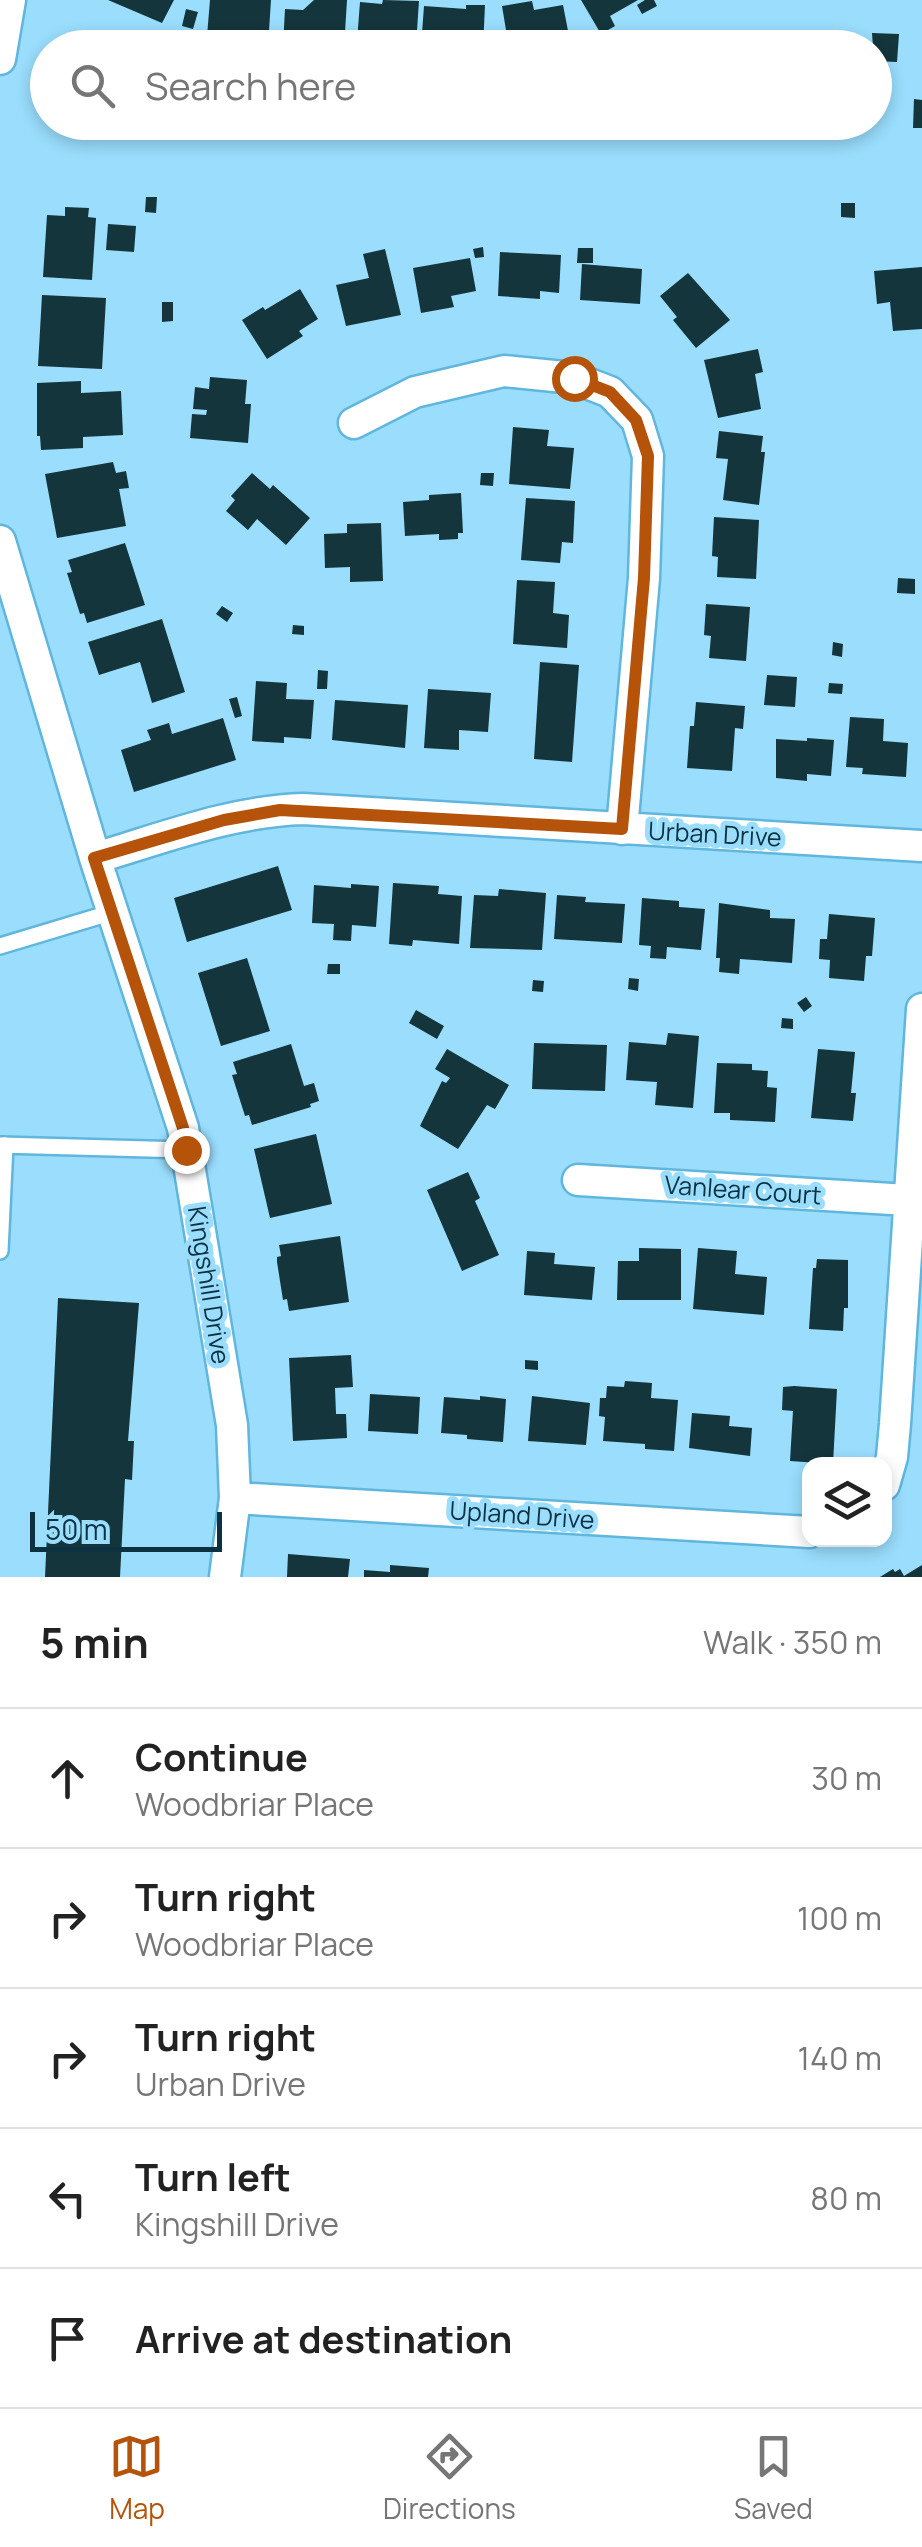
<!DOCTYPE html>
<meta charset="utf-8">
<style>
body{margin:0;font-family:Manrope,sans-serif;background:#f6f6f6;color:#222}
.controls{position:absolute;right:30px;bottom:30px;display:grid;overflow:hidden;border-radius:20px;box-shadow:0 5px 15px #0003}
.controls button{width:90px;height:90px;display:grid;place-items:center;padding:0;border:0;border-bottom:2px solid #e0e0e0;background:#fff;color:#222;font:50px sans-serif}
.scale{position:absolute;left:30px;bottom:25px;width:192px;box-sizing:border-box;padding-left:10px;border:5px solid #0c3242;border-top:0;font-size:28px;line-height:35px;white-space:nowrap;color:#0c3242;-webkit-text-stroke:8px #9addfd;paint-order:stroke}
.stop{position:absolute;width:30px;height:30px;margin:-22px;border:8px solid #b45309;border-radius:50%;background:#fff}
.stop.end{background:#b45309;border-color:#fff;box-shadow:0 2px 10px #0008}
.list{margin:0;padding:0;list-style:none}
h2{display:flex;justify-content:space-between;align-items:center;height:130px;margin:0;padding:0 40px;font-size:42px}
h2 small{font-size:32px;font-weight:400;color:#767676}
.list li{display:grid;grid-template-columns:65px 1fr auto;gap:30px;align-items:center;box-sizing:border-box;height:140px;padding:0 40px;border-top:2px solid #e0e0e0}
.list b{display:block;font-size:38px;white-space:nowrap}
.list p{margin:0;font-size:32px;white-space:nowrap;color:#767676}
.list em{font-size:32px;font-style:normal;color:#767676}
.icon{flex:none;width:55px;height:55px;fill:none;stroke:currentColor;stroke-width:2;stroke-linecap:round;stroke-linejoin:round}
.map{position:relative;flex:none;width:922px;height:1577px;overflow:hidden}
.search{position:absolute;background:#fff;box-shadow:0 5px 15px #0003;left:30px;right:30px;top:30px;height:110px;display:flex;align-items:center;gap:25px;box-sizing:border-box;padding:0 35px;border-radius:55px;color:#767676;font-size:38px}
.sheet{height:830px;background:#fff}
nav{display:flex;justify-content:space-around;align-items:center;box-sizing:border-box;height:140px;border-top:2px solid #e0e0e0;background:#fff;font-size:28px;color:#767676}
nav a{display:grid;justify-items:center;gap:5px}
nav .on{color:#b45309}
.map>svg:first-child{display:block}
</style>
<div class="map">
<svg width="922" height="1577" viewBox="0 0 922 1577">
<rect width="100%" height="100%" fill="#9addfd"/>
<path fill="#13353b" d="M108 0H174L162 23Z
M210 0H271L269 31 243 30 242 48H206Z
M314 0H347L344 48 283 46 285 9 303 10Z
M383 0 419 1 416 45 357 41 360 2 382 4Z
M581 0H638L610 16 615 26 601 34Z
M645 0H654L657 6 642 14 637 5Z
M532 1 534 10 563 5 570 41 536 48H509L502 6Z
M466 5H485L483 48 421 47 424 6 466 9Z
M186 9 198 12 193 29 182 26Z
M872 33 899 34 897 62 874 61Z
M75 39 113 42V48H74Z
M914 99 922 100V128H913Z
M146 197H157L156 213 145 212Z
M841 203H855V218L841 217Z
M65 207 89 208 88 217 96 218 92 280 43 277 47 215 65 216Z
M108 224 136 226 134 252 106 250Z
M483 247 484 257 475 258 473 249Z
M578 248H593V263H577Z
M385 249 401 315 346 326 336 285 369 278 363 254Z
M500 252 561 255 559 293 540 291V299L498 296Z
M470 258 476 291 451 296 454 307 421 313 413 268Z
M582 264 642 269 640 304 580 300Z
M922 267V329L893 331 890 302 877 304 874 271Z
M688 273 730 320 696 348 673 320 677 317 660 296Z
M300 289 318 319 299 331 303 336 267 359 242 320 263 307 265 310Z
M42 295 106 298 102 369 38 366Z
M162 302H173V321L162 322Z
M758 349 763 372 755 374 761 409 718 418 704 360Z
M210 377 247 380 245 404H251L248 443 190 438 192 414 206 415 207 410 193 409 195 387 209 389Z
M81 381V393L121 391 123 435 83 437V448L41 450 40 436H37V383Z
M513 427 549 430 547 446 574 448 570 489 509 484Z
M719 431 763 436 761 452H765L759 505 723 500 728 459 716 458Z
M113 462 116 473 126 471 129 488 119 489 126 526 57 538 45 474Z
M252 473 270 489 273 485 310 518 286 545 257 519 248 530 226 511 235 500 231 496Z
M481 473H494L493 486 480 485Z
M461 493 463 533H458V539L439 540V534L405 536 403 502 429 500V495Z
M526 498 575 501 573 543 562 542 560 563 521 560Z
M714 517 759 520 756 579 717 577 718 557 712 556Z
M381 523 383 581 350 582V567L325 568 324 534 347 533V524Z
M125 543 145 605 87 623 84 613 80 614 67 573 72 572 68 560Z
M898 578 915 579V594L897 593Z
M517 580 555 582 553 613 569 615 567 648 513 644Z
M706 604 750 607 746 661 709 658 711 636 704 635Z
M222 606 233 613 227 622 216 614Z
M162 619 185 692 152 703 140 662 99 675 88 642Z
M293 625 304 626V635L292 634Z
M833 642 843 644 842 657 832 655Z
M540 662 579 665 572 762 534 759Z
M318 670 328 671 327 689H317Z
M767 675 797 677 795 707 764 705Z
M256 681 287 683 286 699 314 700 311 739 284 737V743L252 741Z
M829 683 843 684 842 694 828 693Z
M428 689 491 693 488 732 459 730V750L424 748Z
M237 697 242 716 235 718 229 699Z
M335 700 408 705 405 748 332 740Z
M696 702 745 706 743 729 735 728 732 771 687 768 690 726H694Z
M850 717 884 719 883 741 908 743 906 777 862 774 863 768 846 767Z
M223 718 236 760 134 792 121 750 151 740 147 730 169 723 172 734Z
M807 738 834 740 831 776 807 774V781L776 778V739L807 741Z
M278 866 292 910 187 942 174 898Z
M393 883 439 886 438 894 462 896 459 944 413 940 412 946 389 944Z
M351 884 379 886 376 927 352 925 351 941 333 940 334 924 312 923 314 885 351 888Z
M499 889 546 893 542 950 470 948 474 895 498 896Z
M557 895 586 897 585 902 625 904 622 943 554 939Z
M642 898 679 901V907L705 909 701 950 667 947 666 959 650 958 651 946 639 945Z
M719 903 770 910V918L795 919 792 963 740 959 739 974 719 972 720 958H716Z
M829 914 875 918 872 956H866L864 981 829 978 830 960 819 959 820 939H827Z
M247 958 270 1031 221 1046 198 973Z
M328 964H340V974H327Z
M629 978 639 979 638 991 628 989Z
M533 980 544 981 543 992 532 991Z
M806 997 812 1006 804 1012 797 1003Z
M416 1010 444 1026 437 1039 409 1023Z
M782 1018 793 1019V1029L781 1028Z
M668 1033 699 1036 693 1108 655 1105 657 1082 626 1080 629 1042 666 1045Z
M534 1043 607 1045 605 1091 532 1089Z
M291 1044 304 1086 314 1083 319 1101 310 1104 311 1107 252 1125 249 1115 245 1116 232 1075 237 1074 233 1062Z
M447 1049 509 1085 495 1109 487 1105 458 1149 420 1126 442 1081 446 1083 450 1078 435 1069Z
M818 1049 855 1052 851 1093H856L853 1121 811 1118Z
M717 1063 752 1064V1070L768 1071 767 1087 777 1088 775 1122 730 1120V1113H714Z
M316 1134 332 1204 270 1218 254 1149Z
M468 1172 480 1198 475 1201 499 1255 462 1271 427 1190Z
M340 1236 349 1302 289 1311 287 1299 283 1300 277 1262V1257L281 1256 279 1245Z
M639 1248 681 1249V1300H617L618 1261H639Z
M698 1248 737 1251 735 1274 767 1277 764 1315 693 1309Z
M527 1251 555 1253 554 1264 595 1267 592 1300 524 1295Z
M817 1259 848 1260V1308H844L843 1331 809 1329 813 1268H816Z
M58 1298 139 1303 128 1441H134L132 1480 125 1479 120 1577H45Z
M351 1355 353 1387 335 1388 336 1414H346L347 1438 293 1441 289 1358Z
M525 1360 538 1361V1370L525 1369Z
M625 1381 652 1383 651 1398 678 1400 674 1451 645 1449V1444L603 1441 605 1417 599 1416 600 1398H606L607 1386 624 1387Z
M794 1386 837 1389 833 1464 790 1461 793 1411 782 1410 783 1387Z
M370 1394 420 1397 418 1434 368 1431Z
M480 1396 506 1399 503 1442 467 1439V1435L441 1433 444 1397 480 1400Z
M532 1396 590 1403 586 1445 528 1441Z
M692 1413 730 1416 729 1426 752 1428 750 1456 689 1448Z
M288 1554 350 1559 348 1577H287Z
M390 1565 429 1568 428 1577H364V1570L390 1572Z
M922 1565V1577H880L893 1569 895 1572 900 1569 904 1576Z"/>
<g fill="none" stroke-linecap="round" stroke-linejoin="round">
<g stroke="#60b6dd" stroke-width="20">
<path id="lane" d="M0 946 113 912
M0 1145 186 1150
M0 1251 5 1145"/>
</g>
<g stroke="#60b6dd" stroke-width="35">
<path id="street" d="M0 59 10 0
M354 423 415 392 504 371 574 378 610 392 637 420 648 456 644 578 622 829
M0 541 95 858 183 1128 232 1425 235 1498 225 1577
M95 858C163 838 232 811 303 809L922 846
M578 1180 908 1200
M884 1485 892 1457 895 1424 922 1009
M235 1498 810 1532"/>
</g>
<use href="#lane" stroke="#fff" stroke-width="15"/>
<use href="#street" stroke="#fff" stroke-width="30"/>
</g>
<g fill="none" stroke-linecap="round" stroke-linejoin="round">
<path stroke="#b45309" stroke-width="12" d="M186 1150 183 1128 94 858 224 820 280 810 622 829 644 578 648 456 636 420 610 392 574 378"/>
</g>
<g text-anchor="middle" stroke-width="10" stroke-linejoin="round" paint-order="stroke">
<g font-size="25" fill="#0c3242" stroke="#9addfd">
<text transform="translate(715 834) rotate(3)" y="9">Urban Drive</text>
<text transform="translate(743 1190) rotate(4)" y="9">Vanlear Court</text>
<text transform="translate(209 1285) rotate(81)" y="9">Kingshill Drive</text>
<text transform="translate(522 1515) rotate(4)" y="9">Upland Drive</text>
</g>
</g>
</svg>
<div class="controls">
<button><svg class="icon" aria-label="layers" viewBox="0 0 24 24"><path d="M12 4l9 5-9 5-9-5zM3 14l9 5 9-5"/></svg></button>
</div>
<div class="scale">50 m</div>
<div class="stop" style="left:574px;top:378px"></div>
<div class="stop end" style="left:186px;top:1150px"></div>
<div class="search"><svg class="icon" aria-label="search" viewBox="0 0 24 24"><circle cx="10" cy="10" r="6"/><path d="M15 15l6 6"/></svg>Search here</div>
</div>
<section class="sheet">
<h2>5 min<small>Walk · 350 m</small></h2>
<ul class="list">
<li><svg class="icon" aria-label="ahead" viewBox="0 0 24 24"><path d="M12 20V5M6 11l6-6 6 6"/></svg><div><b>Continue</b><p>Woodbriar Place</p></div><em>30 m</em></li>
<li><svg class="icon" aria-label="right" viewBox="0 0 24 24"><path d="M7 20v-9h11M14 6l5 5-5 5"/></svg><div><b>Turn right</b><p>Woodbriar Place</p></div><em>100 m</em></li>
<li><svg class="icon" aria-label="right" viewBox="0 0 24 24"><path d="M7 20v-9h11M14 6l5 5-5 5"/></svg><div><b>Turn right</b><p>Urban Drive</p></div><em>140 m</em></li>
<li><svg class="icon" aria-label="left" viewBox="0 0 24 24"><path d="M17 20v-9H6M10 6l-5 5 5 5"/></svg><div><b>Turn left</b><p>Kingshill Drive</p></div><em>80 m</em></li>
<li><svg class="icon" aria-label="arrive" viewBox="0 0 24 24"><path d="M6 21V4h12l-3 4 3 4H6"/></svg><div><b>Arrive at destination</b></div></li>
</ul>
</section>
<nav>
<a class="on"><svg class="icon" aria-label="map" viewBox="0 0 24 24"><path d="M3 6l6-2 6 2 6-2v14l-6 2-6-2-6 2zM9 4v14M15 6v14"/></svg>Map</a>
<a><svg class="icon" aria-label="directions" viewBox="0 0 24 24"><path d="M12 3l9 9-9 9-9-9zM9 14v-3h6M13 9l2 2-2 2"/></svg>Directions</a>
<a><svg class="icon" aria-label="saved" viewBox="0 0 24 24"><path d="M7 4h10v16l-5-4-5 4z"/></svg>Saved</a>
</nav>
